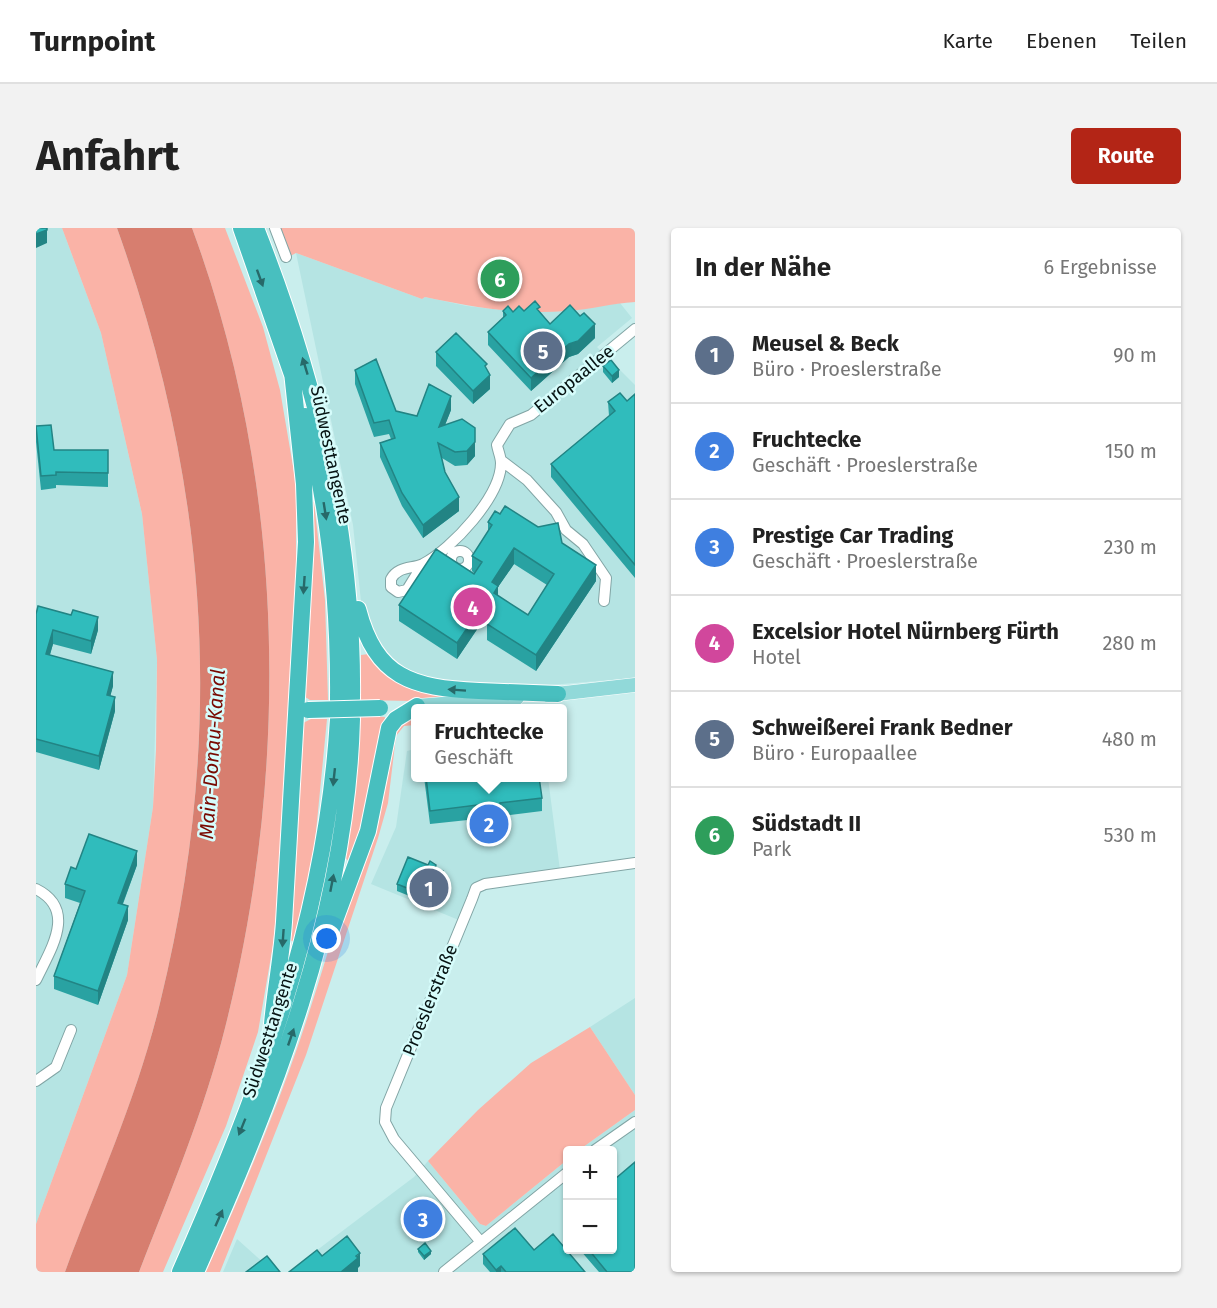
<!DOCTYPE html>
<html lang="de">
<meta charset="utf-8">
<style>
body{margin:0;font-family:"Fira Sans",sans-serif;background:#f2f2f2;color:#222}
.controls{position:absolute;right:18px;bottom:18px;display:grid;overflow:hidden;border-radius:6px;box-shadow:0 2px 4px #0004}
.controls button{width:54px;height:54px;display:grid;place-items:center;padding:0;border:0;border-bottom:2px solid #e0e0e0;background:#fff;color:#222;font:30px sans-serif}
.you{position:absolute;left:291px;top:711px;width:21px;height:21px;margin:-15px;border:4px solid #fff;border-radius:50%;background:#1a73e8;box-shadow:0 0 0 9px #1a73e833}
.badge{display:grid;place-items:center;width:39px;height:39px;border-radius:50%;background:#b32516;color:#fff;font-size:20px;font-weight:700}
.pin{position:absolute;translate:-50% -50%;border:3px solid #fff;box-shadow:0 2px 6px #0006}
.popup{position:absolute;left:375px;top:476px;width:156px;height:78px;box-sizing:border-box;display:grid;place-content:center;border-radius:6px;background:#fff;filter:drop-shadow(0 2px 4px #0005);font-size:20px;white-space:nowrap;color:#767676}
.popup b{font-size:22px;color:#222}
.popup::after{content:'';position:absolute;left:50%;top:100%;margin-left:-12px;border:12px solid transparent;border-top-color:#fff}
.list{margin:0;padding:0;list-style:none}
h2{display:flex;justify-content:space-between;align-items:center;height:78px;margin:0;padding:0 24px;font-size:26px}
h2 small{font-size:20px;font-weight:400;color:#767676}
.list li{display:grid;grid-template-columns:39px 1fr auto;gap:18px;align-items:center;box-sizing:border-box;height:96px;padding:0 24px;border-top:2px solid #e0e0e0}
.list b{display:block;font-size:22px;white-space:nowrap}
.list p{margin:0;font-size:20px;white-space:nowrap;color:#767676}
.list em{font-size:20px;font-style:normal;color:#767676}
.map{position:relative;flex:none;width:599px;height:1044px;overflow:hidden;border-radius:6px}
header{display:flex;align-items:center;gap:36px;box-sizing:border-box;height:84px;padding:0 30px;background:#fff;border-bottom:2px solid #e0e0e0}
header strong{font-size:28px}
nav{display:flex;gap:33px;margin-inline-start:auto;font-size:21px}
.intro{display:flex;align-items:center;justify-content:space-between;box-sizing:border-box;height:144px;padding:0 36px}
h1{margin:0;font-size:42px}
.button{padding:15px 27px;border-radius:6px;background:#b32516;color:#fff;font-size:21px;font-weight:700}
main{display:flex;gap:36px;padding:0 36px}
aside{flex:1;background:#fff;border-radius:6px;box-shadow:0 2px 4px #0004}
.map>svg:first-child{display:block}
</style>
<header>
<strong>Turnpoint</strong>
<nav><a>Karte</a><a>Ebenen</a><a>Teilen</a></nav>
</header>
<div class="intro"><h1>Anfahrt</h1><a class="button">Route</a></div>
<main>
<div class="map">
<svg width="599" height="1044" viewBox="0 0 599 1044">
<rect width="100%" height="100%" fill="#c9eeed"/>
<path fill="#b5e4e3" d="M0 0H26L65 105 106 286 121 432 117 579 91 747 0 996Z
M260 25 386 71 389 69 431 78 482 84 531 83 584 75 596 90 561 119 599 157V450L502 458 402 452 390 454 354 436 326 383 317 297Z
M379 521 380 550H512L525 650 457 659 444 665 430 695 335 656 360 599 371 523Z
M599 770V867L554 799Z
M599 882V1044H252L378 949 392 933 444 996 450 998 531 932 532 1022H576V922H543Z
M201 1011 238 1044H187Z"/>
<path fill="#fab3a7" d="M26 0H81C174 260 190 506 124 775 102 867 62 956 29 1044H0V996L91 747 117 579 120 522 121 432 106 286 65 105Z
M156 0H189L227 99 244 162 260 256V367L247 614 237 717 222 804 190 898 127 1044H103C134 964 168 884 189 800 255 539 250 254 156 0Z
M234 0H599V74C576 75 554 82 531 83 483 87 435 79 389 69L386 71 260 25 247 32Z
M278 274 289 372 292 472H274L266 467 272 276Z
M333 426 431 470 375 473 325 472V427Z
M324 488 349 489 338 562 313 634 309 629 318 571Z
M275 491H291L279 614 259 714 252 712 267 495Z
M379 491V497L368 498 360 508 352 575 342 610 270 827 184 1044H170C204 968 237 891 264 812 298 711 325 608 354 506L368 493Z
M554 799 599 867V882L543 922H532L531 932 450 998 444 996 392 933 442 882 495 835Z"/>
<path fill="#d77e6f" d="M81 0H156C250 254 255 539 189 800 168 884 134 964 103 1044H29C62 955 102 867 124 775 190 506 174 260 81 0Z"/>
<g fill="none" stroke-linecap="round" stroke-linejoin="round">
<g stroke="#82a5a5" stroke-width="12">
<path id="minor" d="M239 0 250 29
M466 233 491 252 520 284 530 302 547 316 570 350 568 373
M415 332a9 9 0 1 1 18 0a9 9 0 1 1-18 0Z
M387 336 371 362 362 364 355 359V351C362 338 376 341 387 336 416 321 465 268 465 235 465 229 462 223 461 217L474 196 495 187 599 101
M0 661C42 682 14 722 0 752
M0 853 20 839 35 802
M559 922 599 894
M444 1013 358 911 349 894 350 880 436 671 440 660 449 656 599 635
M408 1044 532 944"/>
</g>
<g stroke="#fff" stroke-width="15">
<path id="major" d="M512 467 599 457
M381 478 481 470"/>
</g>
<g stroke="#fff" stroke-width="18">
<path id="highway" d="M205 0 259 155
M220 0C280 152 318 307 316 471
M269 188C293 281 303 376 302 472
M322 381C340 450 376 460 443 463 469 464 495 465 522 466
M294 706 332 603 353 500 360 491 381 478
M234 825C235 781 245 738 248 694L270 314 268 256 256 144
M144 1044C224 863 290 690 302 491
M160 1044C238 868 311 686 316 491"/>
</g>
<use href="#minor" stroke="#fff" stroke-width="10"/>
<use href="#major" stroke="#91d9d9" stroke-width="14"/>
<use href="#highway" stroke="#48bfbf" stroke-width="16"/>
<g stroke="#fff" stroke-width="18" stroke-linecap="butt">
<path id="highway-bridge" d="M272 482 344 480"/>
</g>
<use href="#highway-bridge" stroke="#48bfbf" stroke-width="16"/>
</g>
<path fill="#29a2a2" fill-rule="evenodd" d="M467 83 504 84 514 96 559 110 542 126 533 129 495 163 452 117V104L467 90Z
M400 124 451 141 454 161 437 176 400 138Z
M567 138 583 149 576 155 567 144Z
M319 142 360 183 381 188 415 182 409 197 439 228 431 237 419 238 406 230 409 244 423 283 387 310 366 278 344 229V215L355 211 353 206 338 209 319 156Z
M599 166V350L515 249V236L573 188 572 174 591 173Z
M0 198 18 222H72V259L20 257V260L5 262 0 214Z
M464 286 526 315 560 353 500 443 451 412V397L446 394 421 431 363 393V377L438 346V345L436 343V328L452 304V294ZM478 336 511 357 492 387 462 368V359Z
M0 386 62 402 55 426 17 416 14 427 77 458 74 468 79 483 63 542 0 524Z
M388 549H503L506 570V583L466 588 467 609 443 611 441 591 394 596Z
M101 637 87 676 92 692 62 777 18 761V748L44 675 29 670V656L40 641Z
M400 640 407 650 396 677 361 663V656Z
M579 951 599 1044H563L544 1022H576Z
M379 985 393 992 386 997 379 989Z
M531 989V1006L528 1002V992Z
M382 1021 395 1026 388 1032 382 1024Z
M498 1022 549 1044H454L447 1036V1026Z"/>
<path fill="#228484" d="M11 2V15L0 20V6Z
M559 96V110L542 126 533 129 495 163V150L533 116Z
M583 142V149L576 155V148Z
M454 147V161L437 176V163Z
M415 168V182L403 212V199Z
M439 214V228L431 237V223Z
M423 269V283L387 310V297Z
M478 320V336L462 359V374L458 381 456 354Z
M560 337V353L500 443V427Z
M446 378V394L421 431V415Z
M62 389V402L55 426V413Z
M17 402V416L10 439V426Z
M77 444V458L71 481V467Z
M79 469V483L63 542V528Z
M101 623V637L82 688V675Z
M407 643V650L396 677V670Z
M92 678V692L62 777V763Z
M393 988V992L386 997V994Z
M395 1023V1026L388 1032V1028Z
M324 1025V1038L322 1040V1044H305Z
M465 1038V1044H460V1042Z"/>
<path fill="#30bcbc" stroke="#228484" stroke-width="1.5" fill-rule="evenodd" d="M0 0H11V2L0 6Z
M499 73 504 79 501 81 514 96 534 77 544 88 548 85 559 96 542 113 533 116 495 150 452 104 470 87 467 83 472 78 477 84 483 78 488 83Z
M420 105 451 136 449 138 454 147 437 163 400 124Z
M340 131 360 183 381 188 393 156 415 168 403 199 426 191 439 200V214L431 223 419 224 402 215 409 244 423 269 387 297 366 265 344 215 359 210 353 192 338 195 319 142Z
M575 132 583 142 576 148 567 138Z
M584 165 591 173 599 166V337L515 236 579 183 572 174Z
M15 197 18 222H72V245L20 244V247L5 248 0 198Z
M469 278 502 299 522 295 526 315 560 337 500 427 451 396 457 386 446 378 421 415 363 377 400 321 438 346 446 334 436 328 456 297 452 294 459 283 464 286ZM478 320 518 346 492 387 458 365 462 358 456 354Z
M2 378 35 387 37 382 62 389 55 413 17 402 10 426 77 444 71 467 79 469 63 528 0 511V386Z
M390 549H503L506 570 464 575 467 595 443 598 441 577 394 583Z
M53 606 101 623 82 675 92 678 62 763 18 748 49 663 29 656 35 639 40 641Z
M372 629 392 637 394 633 400 637 399 640 407 643 396 670 361 656Z
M599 934V1044H571L553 1022H576V947L579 951Z
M386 980 393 988 386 994 379 985Z
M479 1000 498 1022 517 1006 549 1044H470L465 1038 460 1042 447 1026Z
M311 1008 324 1025 320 1028 322 1030 305 1044H253L281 1022 286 1028Z
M389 1015 395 1023 388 1028 382 1021Z
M231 1028 244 1044H210Z"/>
<defs><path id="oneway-solid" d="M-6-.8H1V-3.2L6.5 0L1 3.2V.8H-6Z" transform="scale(1.5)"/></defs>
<g fill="#276969">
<use href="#oneway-solid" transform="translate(224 50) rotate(70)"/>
<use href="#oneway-solid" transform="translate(269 138) rotate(-107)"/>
<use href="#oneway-solid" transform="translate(289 283) rotate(81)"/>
<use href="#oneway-solid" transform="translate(268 357) rotate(94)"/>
<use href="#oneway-solid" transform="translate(421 462) rotate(-176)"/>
<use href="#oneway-solid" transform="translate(298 549) rotate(96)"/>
<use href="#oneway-solid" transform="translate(296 655) rotate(-79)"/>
<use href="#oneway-solid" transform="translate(247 710) rotate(94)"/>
<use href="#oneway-solid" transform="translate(255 809) rotate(-71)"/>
<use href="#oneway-solid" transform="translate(206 899) rotate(112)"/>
<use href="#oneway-solid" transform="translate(183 990) rotate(-66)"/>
</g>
<g text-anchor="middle" stroke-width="5" stroke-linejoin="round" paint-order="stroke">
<g font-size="18" fill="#061313" stroke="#d6fcfb">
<text transform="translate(538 151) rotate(-39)" y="6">Europaallee</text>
<text transform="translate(295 227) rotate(78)" y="6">Südwesttangente</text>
<text transform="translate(394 772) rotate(-68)" y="6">Proeslerstraße</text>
<text transform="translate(234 802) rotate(-72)" y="6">Südwesttangente</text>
</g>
<g font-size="20" font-style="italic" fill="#790a02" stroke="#d6fcfb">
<text transform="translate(176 526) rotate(-86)" y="7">Main-Donau-Kanal</text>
</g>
</g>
</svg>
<div class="controls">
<button>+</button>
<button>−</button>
</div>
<div class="you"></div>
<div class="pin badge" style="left:393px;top:660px;background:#5c6f8a">1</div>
<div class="pin badge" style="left:453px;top:596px;background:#3f7fe0">2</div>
<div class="popup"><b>Fruchtecke</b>Geschäft</div>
<div class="pin badge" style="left:387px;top:991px;background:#3f7fe0">3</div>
<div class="pin badge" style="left:437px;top:379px;background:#d1479c">4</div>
<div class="pin badge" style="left:507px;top:123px;background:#5c6f8a">5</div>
<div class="pin badge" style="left:464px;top:51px;background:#2e9e5b">6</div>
</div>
<aside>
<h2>In der Nähe<small>6 Ergebnisse</small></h2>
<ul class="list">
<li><span class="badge" style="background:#5c6f8a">1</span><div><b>Meusel &amp; Beck</b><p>Büro · Proeslerstraße</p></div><em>90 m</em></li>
<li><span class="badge" style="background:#3f7fe0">2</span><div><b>Fruchtecke</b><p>Geschäft · Proeslerstraße</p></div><em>150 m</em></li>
<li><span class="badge" style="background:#3f7fe0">3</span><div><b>Prestige Car Trading</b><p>Geschäft · Proeslerstraße</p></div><em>230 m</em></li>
<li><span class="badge" style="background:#d1479c">4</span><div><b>Excelsior Hotel Nürnberg Fürth</b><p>Hotel</p></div><em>280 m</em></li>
<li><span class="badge" style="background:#5c6f8a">5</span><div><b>Schweißerei Frank Bedner</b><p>Büro · Europaallee</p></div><em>480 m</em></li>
<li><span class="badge" style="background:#2e9e5b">6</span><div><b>Südstadt II</b><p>Park</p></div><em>530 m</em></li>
</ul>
</aside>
</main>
